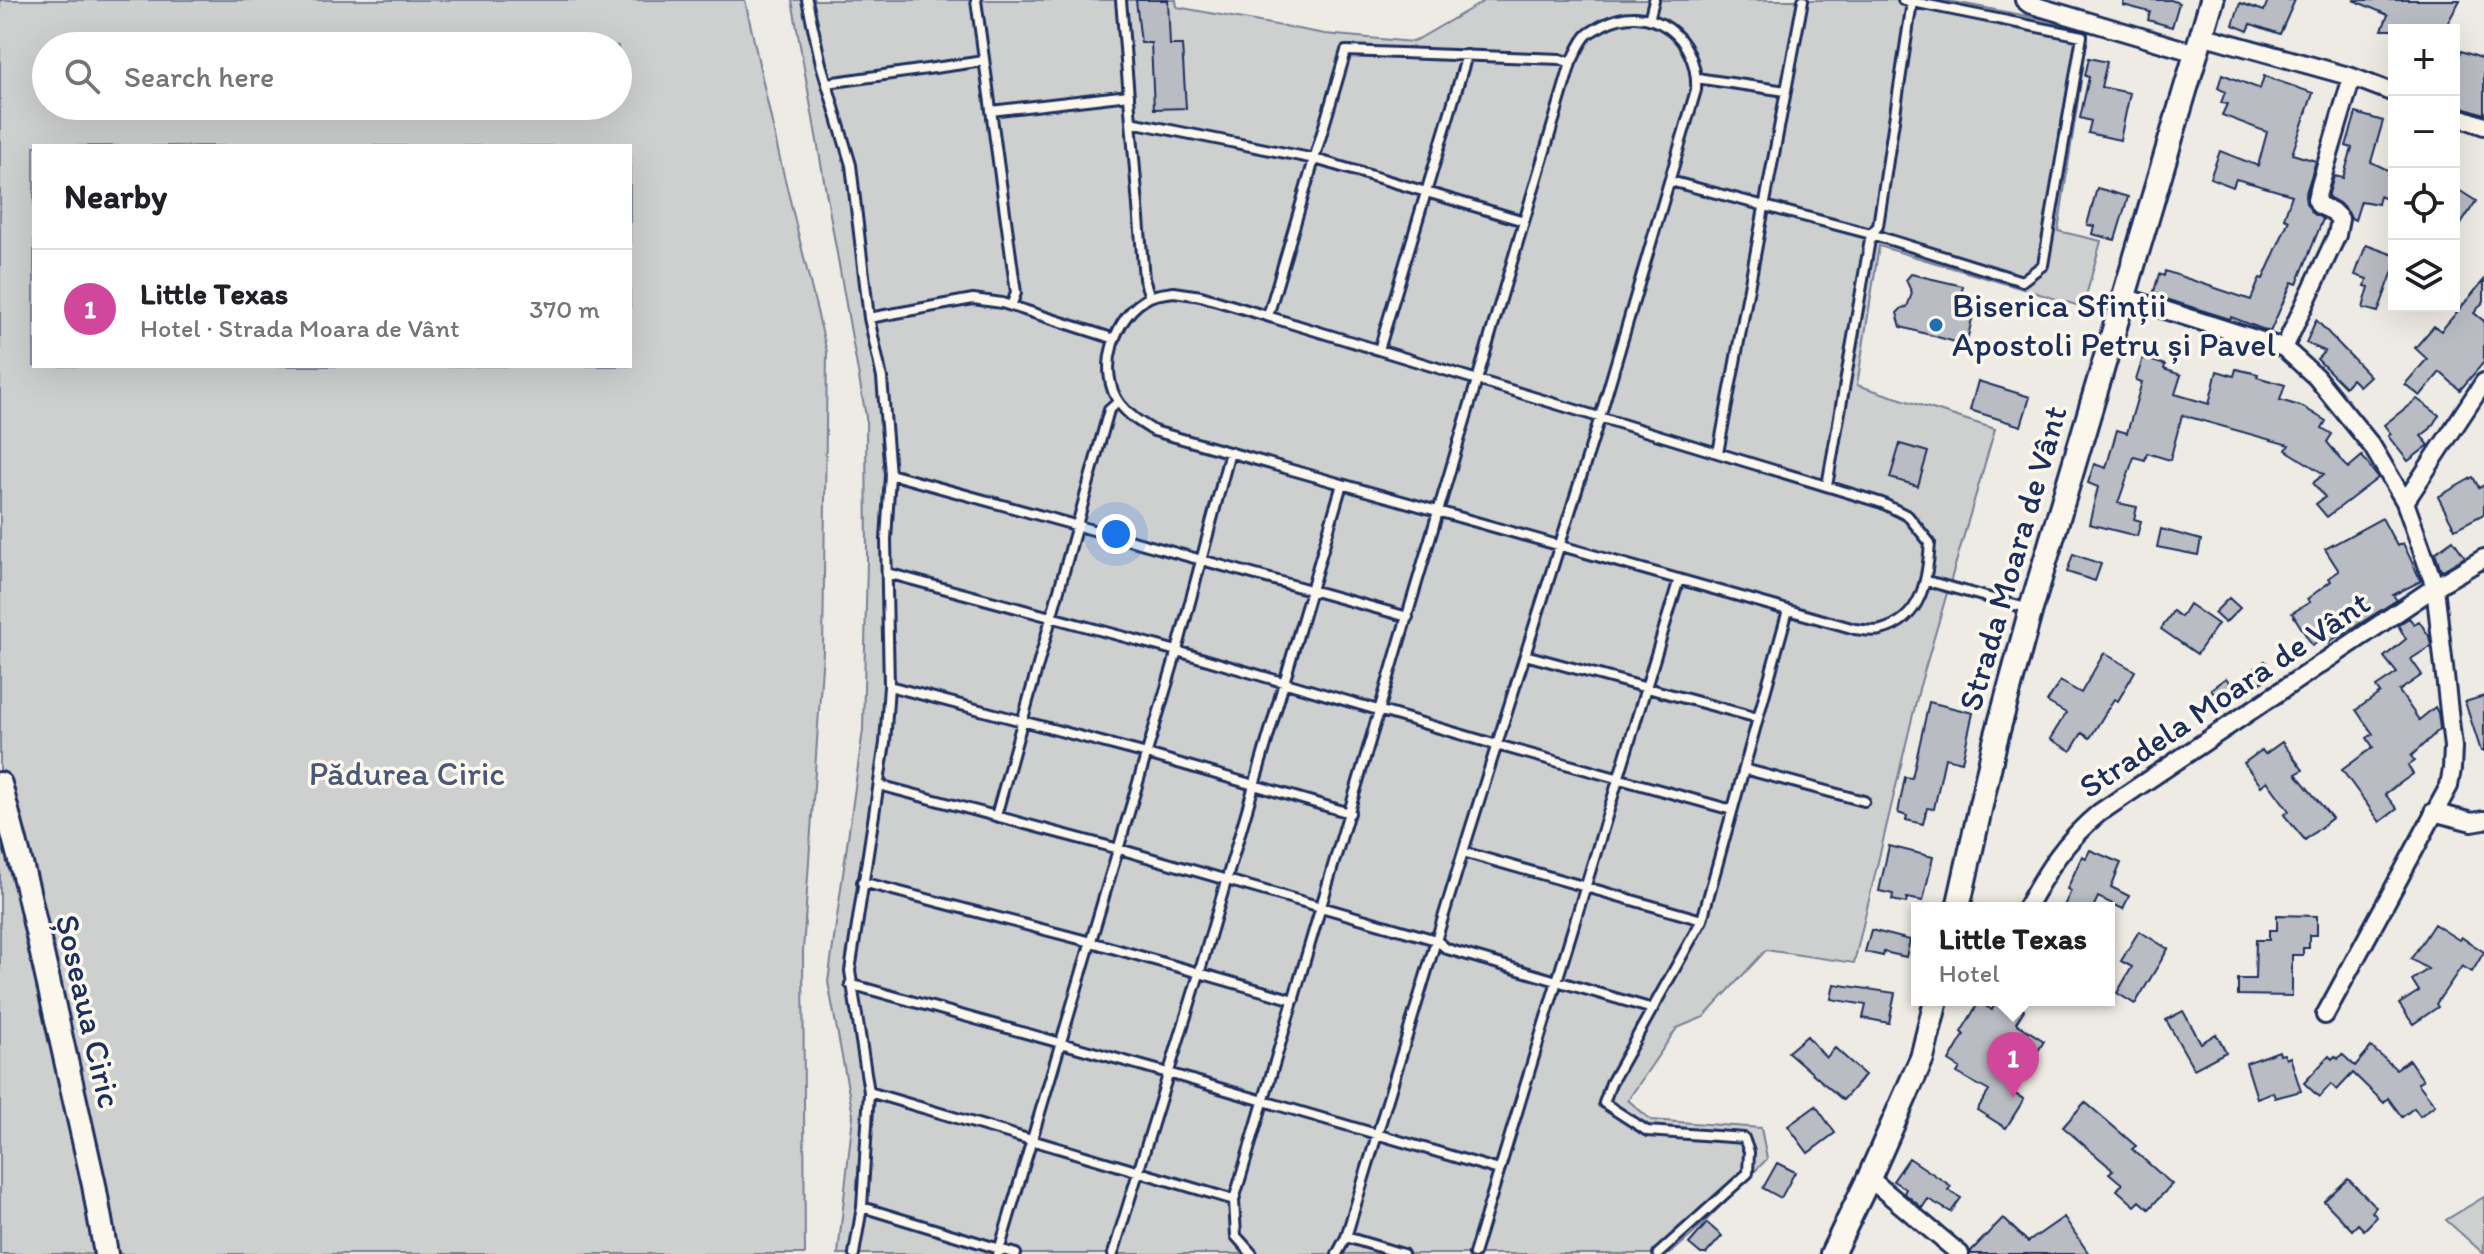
<!DOCTYPE html>
<meta charset="utf-8">
<style>
body{margin:0;font-family:Itim,sans-serif;background:#f6f6f6;color:#202124}
.controls{position:absolute;right:24px;top:24px;display:grid;overflow:hidden;border-radius:0px;box-shadow:0 8px 32px #0002}
.controls button{width:72px;height:72px;display:grid;place-items:center;padding:0;border:0;border-bottom:2px solid #e0e0e0;background:#fff;color:#202124;font:40px sans-serif}
.you{position:absolute;left:1116px;top:534px;width:28px;height:28px;margin:-20px;border:6px solid #fff;border-radius:50%;background:#1a73e8;box-shadow:0 0 0 12px #1a73e833}
.badge{display:grid;place-items:center;width:52px;height:52px;border-radius:50%;background:#7c3aed;color:#fff;font-size:26px;font-weight:700}
.pin{position:absolute;translate:-50% -66px;filter:drop-shadow(0 2px 4px #0008)}
.pin::after{content:'';position:absolute;top:42px;width:28px;height:24px;background:inherit;clip-path:polygon(0 0,100% 0,50% 100%)}
.popup{position:absolute;left:1911px;top:902px;width:204px;height:104px;box-sizing:border-box;display:grid;place-content:center;border-radius:0px;background:#fff;filter:drop-shadow(0 2px 6px #0005);font-size:26px;white-space:nowrap;color:#757577}
.popup b{font-size:30px;color:#202124}
.popup::after{content:'';position:absolute;left:50%;top:100%;margin-left:-16px;border:16px solid transparent;border-top-color:#fff}
.list{margin:0;padding:0;list-style:none}
h2{display:flex;justify-content:space-between;align-items:center;height:104px;margin:0;padding:0 32px;font-size:34px}
h2 small{font-size:26px;font-weight:400;color:#757577}
.list li{display:grid;grid-template-columns:52px 1fr auto;gap:24px;align-items:center;box-sizing:border-box;height:120px;padding:0 32px;border-top:2px solid #e0e0e0}
.list b{display:block;font-size:30px;white-space:nowrap}
.list p{margin:0;font-size:26px;white-space:nowrap;color:#757577}
.list em{font-size:26px;font-style:normal;color:#757577}
.icon{flex:none;width:44px;height:44px;fill:none;stroke:currentColor;stroke-width:2;stroke-linecap:round;stroke-linejoin:round}
.map{position:relative;flex:none;width:2484px;height:1254px;overflow:hidden}
.search{position:absolute;background:#fff;box-shadow:0 8px 32px #0002;left:32px;top:32px;width:600px;height:88px;display:flex;align-items:center;gap:20px;box-sizing:border-box;padding:0 28px;border-radius:44px;color:#757577;font-size:30px}
.panel{position:absolute;background:#fff;box-shadow:0 8px 32px #0002;left:32px;top:144px;width:600px;height:224px;border-radius:0px}
.map>svg:first-child{display:block}
</style>
<div class="map">
<svg width="2484" height="1254" viewBox="0 0 2484 1254">
<rect width="100%" height="100%" fill="#eeebe4"/>
<filter id="ink" filterUnits="userSpaceOnUse"><feTurbulence type="fractalNoise" baseFrequency=".0125" numOctaves="2"/><feDisplacementMap in="SourceGraphic" scale="16" xChannelSelector="R" yChannelSelector="G"/><feConvolveMatrix kernelMatrix="1 2 1 2 8 2 1 2 1" color-interpolation-filters="sRGB"/></filter>
<g filter="url(#ink)">
<path fill="#cecfcf" stroke="#747f96" stroke-width="2" fill-rule="evenodd" d="M0 0H745L779 155 827 352 823 651 803 951 805 1254H0ZM46 46H618V106H46ZM34 146H630V366H34Z
M792 0H1176L1177 7 1325 34 1413 42 1486 0H1944L2089 28 2058 231 2101 241 2083 307 1879 246 1857 385 1995 429 1919 689 1854 963 1766 950 1704 1017 1677 1028 1628 1100 1651 1120 1761 1128 1767 1159 1693 1234 1670 1254H838L853 1115 828 982 863 730 867 562 866 417Z
M2484 1197V1254L2446 1220Z"/>
<path fill="#b9bcc3" stroke="#1b2f5e" stroke-width="2" d="M1136 0H1168L1170 45H1182L1186 108 1154 109 1151 43H1141Z
M2124 0H2171L2179 3 2172 27 2148 20 2150 12 2123 5Z
M2268 0H2295L2280 34 2251 24 2248 31 2233 25 2240 3 2264 11Z
M2353 0H2460L2444 30H2382L2388 15Z
M2461 51 2484 59V114L2454 104V72Z
M2089 58 2107 62 2101 87 2130 93 2120 140 2088 133 2091 121 2080 118 2089 77 2085 76Z
M2222 74 2260 89 2264 76 2313 93 2292 154 2316 161 2305 196 2306 203 2314 214 2323 219 2297 284 2292 282 2270 332 2231 317 2230 319 2153 295 2159 274 2164 276 2165 271 2251 300 2260 278 2263 279 2289 220 2284 218 2292 195 2236 179 2233 187 2210 178 2220 151 2258 166 2267 132 2222 115 2227 104 2221 103 2225 92 2218 88Z
M2356 113 2383 121 2371 162 2394 173V203L2380 196 2378 204 2361 201 2355 220 2351 218 2348 212 2339 203 2328 197 2334 176 2343 178 2352 148 2346 146Z
M2454 187 2476 201 2454 235Z
M2097 188 2128 197 2115 240 2092 234 2094 226 2087 225Z
M2366 245 2394 255V268L2378 312 2363 308 2369 287 2365 286 2367 279 2355 275Z
M1911 274 1963 286 1957 316 1972 319 1966 345 1901 327 1897 313 1902 308 1907 307 1912 293 1906 280Z
M2484 280V301L2474 313 2484 321V362L2460 390 2440 372 2420 396 2405 384 2427 359 2415 348 2434 326 2441 331Z
M2316 320 2370 376 2359 386 2352 379 2345 387 2317 359 2325 351 2306 343Z
M2143 358 2165 365 2164 369 2181 375 2175 394 2209 404 2217 371 2234 376 2236 369 2258 374 2257 377 2285 385 2280 400 2303 407 2326 421 2322 428 2332 434 2327 442 2348 468 2362 456 2378 478 2327 517 2316 504 2325 497 2313 483 2324 474 2286 450 2289 445 2182 415 2170 460 2147 453 2145 460 2134 457 2118 503 2137 507 2134 519 2141 521 2137 536 2089 524 2098 487 2088 483 2094 464 2106 468 2117 430 2127 433 2142 382 2136 380Z
M1978 381 2030 397 2021 426 1970 410Z
M2417 399 2439 415 2430 429 2421 436 2429 445 2408 461 2388 436 2391 434 2384 425Z
M1900 444 1928 452 1918 486 1890 478Z
M2473 477 2479 488 2484 485V514L2455 529 2438 497Z
M2382 518 2397 546 2403 543 2421 581 2393 595 2397 600 2356 626 2327 643 2324 638 2312 645 2292 613 2310 602 2307 599 2331 581 2329 578 2339 571 2325 549Z
M2161 529 2201 540 2198 555 2157 547Z
M2453 540 2465 557 2441 571 2435 553Z
M2073 554 2101 564 2095 581 2067 572Z
M2229 598 2240 608 2225 623 2214 613Z
M2189 604 2218 624 2197 654 2161 629 2173 611 2181 617Z
M2409 618 2414 624 2419 621 2429 636 2431 646 2411 659 2422 675 2399 691 2419 720 2435 707 2438 713 2440 729 2411 756 2415 761 2408 766 2413 774 2385 794 2397 809 2380 822 2342 770 2373 747 2367 738 2373 734 2356 710 2380 693 2376 687 2397 673 2384 657 2406 639 2398 625Z
M2104 653 2135 671 2118 701 2114 699 2090 738 2082 733 2071 751 2050 739 2066 713 2047 702 2060 681 2081 693Z
M2265 661 2274 673 2254 688 2245 676Z
M2226 678 2239 695 2224 706 2211 689Z
M2484 696V751H2481L2465 702Z
M1929 702 1973 713 1962 762 1945 758 1934 809 1927 808 1923 824 1906 820 1907 816 1898 813 1905 777 1912 778Z
M2282 742 2303 770 2296 774 2332 818 2305 840 2284 815 2289 811 2267 781 2261 786 2244 763 2262 750 2265 754Z
M1889 846 1933 857 1923 901 1907 898 1906 903 1892 900 1893 894 1879 891Z
M2090 850 2121 863 2111 887 2129 896 2123 909 2098 897 2093 908H2063L2071 891 2067 889 2082 856 2086 858Z
M2277 915 2317 916V935H2309V948H2303V955H2292V996L2238 995V979H2255L2256 940H2269V930H2277Z
M2434 924 2459 940 2461 937 2484 952 2472 972 2462 966 2436 1004 2438 1007 2413 1024 2399 1004 2419 991 2412 980 2428 969 2411 959Z
M1871 930 1910 940 1906 957 1884 952 1883 956 1865 952Z
M2139 931 2168 949 2135 1004 2117 993 2132 967 2121 961Z
M1834 984 1895 993 1889 1023 1863 1018 1866 1005 1831 999Z
M1997 1000H2007L2024 1010 2016 1023 2044 1041 2013 1093 2024 1099 2006 1128 1977 1110 1989 1091 1957 1073 1960 1068 1949 1061 1964 1035 1961 1032 1979 1002 1992 1010Z
M2183 1011 2201 1043 2216 1034 2226 1052 2194 1069 2166 1020Z
M1807 1036 1826 1058 1835 1048 1865 1075 1843 1100 1788 1052Z
M2371 1047 2396 1069 2409 1060 2423 1080 2418 1083 2435 1105 2420 1116 2414 1108 2402 1117 2388 1098 2384 1103 2353 1073 2337 1090 2331 1084 2319 1097 2304 1083 2329 1056 2332 1059 2335 1056 2338 1059 2342 1054 2355 1066Z
M2279 1051 2280 1055 2284 1054 2286 1059 2290 1057 2301 1091 2275 1098 2273 1092 2257 1098 2246 1063Z
M2085 1102 2136 1146 2132 1149 2172 1184 2149 1209 2140 1201 2135 1206 2117 1190 2122 1184 2109 1173 2113 1170 2063 1127Z
M1816 1106 1835 1133 1808 1153 1788 1126Z
M1909 1158 1951 1186 1948 1190 1961 1198 1951 1212 1928 1199 1922 1208 1904 1193 1906 1189 1893 1181Z
M1777 1163 1795 1172 1781 1198 1763 1188Z
M2348 1179 2376 1207 2372 1212 2377 1217 2364 1230 2358 1224 2352 1230 2324 1201Z
M2064 1217 2089 1254H1971V1251L2003 1218 2028 1242Z
M1707 1223 1722 1236 1706 1254H1701L1689 1244Z"/>
<g fill="none" stroke-linecap="round" stroke-linejoin="round">
<g stroke="#1b2f5e" stroke-width="14">
<path id="lane" d="M807 0 821 64 851 165 869 318 882 378 890 474 886 540 889 686 885 743 850 971 869 1092 862 1207 854 1254
M976 0 1016 293 1011 306
M1121 0 1144 279 1150 297
M1650 16 1654 0
M1696 78 1786 91
M827 83 984 61
M991 111 1129 95
M1131 122 1315 159 1524 221
M1670 181 1871 234 2022 281 2043 265 2082 36 1903 0
M1174 292 1201 296 1882 503 1908 516 1930 543C1927 579 1923 619 1881 630 1873 632 1863 630 1855 629L1154 431C1141 423 1129 416 1120 404 1096 372 1114 314 1150 297 1156 294 1167 293 1174 292Z
M1268 316 1346 51 1560 59 1571 63
M869 318 973 299 1002 303 1115 339
M1379 350 1467 55
M1718 453 1803 0
M890 474 1408 617
M1827 486 1871 234 1878 226 1912 2
M887 573 1177 651 1497 745 1732 810
M1927 581 2030 609
M1525 655 1758 718
M889 686 1147 754 1350 813
M1744 769 1864 801
M879 785 1119 849 1436 940 1447 949 1653 1009
M996 816 1109 410 1118 402
M1463 852 1702 920
M862 882 1091 942 1294 1000
M850 984 1168 1073 1499 1170
M869 1092 1234 1200
M862 1207 1016 1254
M1346 1237 1403 1254
M998 1254 1177 651 1230 452
M1113 1254 1199 974 1342 484
M1252 1254 1236 1236 1234 1200 1571 63C1576 54 1580 42 1587 35 1591 31 1598 28 1603 25 1651 0 1699 37 1696 90L1600 417 1463 852 1346 1237 1337 1254
M1474 1254 1679 579
M1658 1254 1748 1173 1749 1152 1744 1138 1647 1131 1604 1103 1611 1083 1702 920 1788 610"/>
</g>
<g stroke="#1b2f5e" stroke-width="22">
<path id="street" d="M2024 0 2029 4 2196 53
M2201 35 2352 77 2394 93
M2454 115 2484 126
M2124 297 2284 348 2316 377 2372 446 2405 502 2435 587 2453 747 2452 769 2449 786 2325 1015
M2284 348 2337 235 2340 219 2332 211 2319 205 2316 199 2352 77
M2405 502 2484 382
M2433 812 2472 822 2484 820
M2026 908C2048 869 2064 842 2099 813L2435 587 2484 558
M1869 1178 1960 1254"/>
</g>
<g stroke="#1b2f5e" stroke-width="28">
<path id="secondary" d="M0 784 27 887 94 1185 106 1254
M1958 908 1995 742 2031 609 2212 0
M1832 1254 1869 1178 1922 1058 1936 1000"/>
</g>
<use href="#lane" stroke="#fbf7ec" stroke-width="8"/>
<use href="#street" stroke="#fbf7ec" stroke-width="16"/>
<use href="#secondary" stroke="#fbf7ec" stroke-width="22"/>
</g>
</g>
<circle fill="#1f6fb2" stroke="#fbf7ec" stroke-width="3" cx="1936" cy="325" r="8"/>
<g text-anchor="middle" stroke-width="7" stroke-linejoin="round" paint-order="stroke">
<g font-size="34" fill="#1b2f5e" stroke="#fbf7ec" text-anchor="start">
<text x="1952" y="317">Biserica Sfinții<tspan x="1952" dy="39">Apostoli Petru și Pavel</tspan></text>
</g>
<g font-size="34" fill="#1b2f5e" stroke="#fbf7ec">
<text transform="translate(2012 558) rotate(-74)" y="12">Strada Moara de Vânt</text>
<text transform="translate(2224 694) rotate(-34)" y="12">Stradela Moara de Vânt</text>
<text transform="translate(89 1011) rotate(77)" y="12">Șoseaua Ciric</text>
</g>
<g font-size="34" fill="#48577a" stroke="#fbf7ec">
<text x="407" y="785">Pădurea Ciric</text>
</g>
</g>
</svg>
<div class="controls">
<button>+</button>
<button>−</button>
<button><svg class="icon" aria-label="locate" viewBox="0 0 24 24"><circle cx="12" cy="12" r="6"/><path d="M12 2v4M12 18v4M2 12h4M18 12h4"/></svg></button>
<button><svg class="icon" aria-label="layers" viewBox="0 0 24 24"><path d="M12 4l9 5-9 5-9-5zM3 14l9 5 9-5"/></svg></button>
</div>
<div class="you"></div>
<div class="pin badge" style="left:2013px;top:1098px;background:#d1479c">1</div>
<div class="popup"><b>Little Texas</b>Hotel</div>
<div class="search"><svg class="icon" aria-label="search" viewBox="0 0 24 24"><circle cx="10" cy="10" r="6"/><path d="M15 15l6 6"/></svg>Search here</div>
<section class="panel">
<h2>Nearby<small></small></h2>
<ul class="list">
<li><span class="badge" style="background:#d1479c">1</span><div><b>Little Texas</b><p>Hotel · Strada Moara de Vânt</p></div><em>370 m</em></li>
</ul>
</section>
</div>
